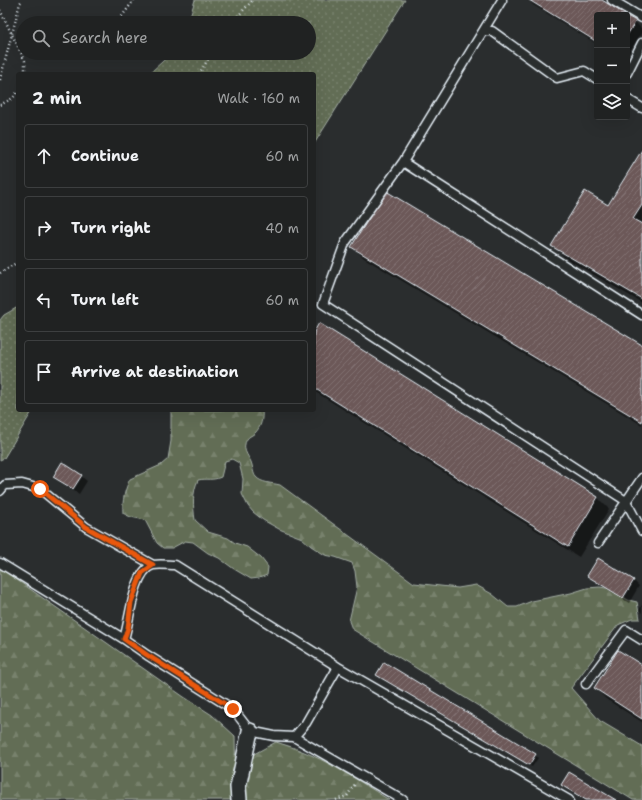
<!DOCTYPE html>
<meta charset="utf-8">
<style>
body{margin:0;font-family:"Shantell Sans",sans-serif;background:#282a2a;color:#f1f3f6}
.controls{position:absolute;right:12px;top:12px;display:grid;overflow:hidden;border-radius:4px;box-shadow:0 4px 16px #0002}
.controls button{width:36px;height:36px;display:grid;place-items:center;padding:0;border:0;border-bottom:1px solid #3d3f40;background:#202222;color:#f1f3f6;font:20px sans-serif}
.stop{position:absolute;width:12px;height:12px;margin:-9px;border:3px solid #ea580c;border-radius:50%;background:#fff}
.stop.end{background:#ea580c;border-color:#fff;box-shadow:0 1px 4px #0008}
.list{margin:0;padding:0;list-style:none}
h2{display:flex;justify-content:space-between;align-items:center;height:52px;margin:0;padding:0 16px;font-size:17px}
h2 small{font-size:13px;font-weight:400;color:#a2a4a5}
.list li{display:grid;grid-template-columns:26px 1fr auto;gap:12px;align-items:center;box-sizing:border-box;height:64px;margin:0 8px 8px;padding:0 8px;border:1px solid #3d3f40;border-radius:4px}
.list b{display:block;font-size:15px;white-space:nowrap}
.list em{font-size:13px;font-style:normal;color:#a2a4a5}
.icon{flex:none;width:22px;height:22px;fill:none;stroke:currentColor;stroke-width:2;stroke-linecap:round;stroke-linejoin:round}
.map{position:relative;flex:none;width:642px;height:800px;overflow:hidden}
.search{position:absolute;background:#202222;box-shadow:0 4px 16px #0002;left:16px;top:16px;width:300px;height:44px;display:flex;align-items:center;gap:10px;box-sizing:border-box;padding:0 14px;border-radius:22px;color:#a2a4a5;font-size:15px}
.panel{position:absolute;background:#202222;box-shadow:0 4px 16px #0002;left:16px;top:72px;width:300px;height:340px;border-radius:4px}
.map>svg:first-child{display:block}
</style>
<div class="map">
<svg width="642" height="800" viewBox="0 0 642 800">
<defs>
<pattern id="grass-dots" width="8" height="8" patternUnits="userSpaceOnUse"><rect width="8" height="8" fill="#626d54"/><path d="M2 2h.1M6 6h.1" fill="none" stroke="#78826d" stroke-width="1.8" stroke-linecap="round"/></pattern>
<pattern id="forest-firs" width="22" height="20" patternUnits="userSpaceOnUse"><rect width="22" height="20" fill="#626d54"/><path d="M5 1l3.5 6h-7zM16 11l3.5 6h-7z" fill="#78826d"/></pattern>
<pattern id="building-hatch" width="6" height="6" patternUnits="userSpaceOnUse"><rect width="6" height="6" fill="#6c5959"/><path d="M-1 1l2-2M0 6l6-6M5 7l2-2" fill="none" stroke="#817172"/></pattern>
</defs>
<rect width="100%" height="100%" fill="#2a2d2e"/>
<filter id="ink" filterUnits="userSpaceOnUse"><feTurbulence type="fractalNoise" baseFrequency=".025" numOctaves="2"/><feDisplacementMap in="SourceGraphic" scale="8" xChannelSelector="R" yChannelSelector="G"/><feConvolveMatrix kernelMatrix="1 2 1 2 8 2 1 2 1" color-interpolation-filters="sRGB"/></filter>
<g filter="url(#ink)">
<path fill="url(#grass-dots)" stroke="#a5afa6" d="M195 0H405L314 144V74H150L152 71 172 53H309V23H188Z
M18 307V410H33L4 458 0 460V320L4 315Z"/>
<path fill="url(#forest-firs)" stroke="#a5afa6" d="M171 410H262C263 419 261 427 255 433 253 435 249 436 247 439 241 449 248 455 251 462 253 467 253 474 256 477 261 483 272 483 280 485L414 583 458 588 476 585 492 594 508 607H517L532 601 571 593 587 588 600 587 611 589 628 600 637 602 640 619H632L618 625 571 688 600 721 642 746V800H633L352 629 349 621 357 587 355 571 352 563 335 557 325 555 311 546 302 538 279 529 263 520 253 512 248 506 242 494 243 479 239 463 232 459 225 461 221 477C212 481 207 478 198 480 192 493 193 506 195 520L208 532 228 538 235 543 247 547 261 558 268 567 267 575 259 578 251 579 234 569 219 558 208 553 193 542 185 541 172 548H163L157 543 145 520C137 518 130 518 123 513 122 501 125 489 130 479L161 465 168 459 171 441Z
M0 568 184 697 212 715 235 736 236 800H0Z
M276 742C318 754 352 776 389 800H247L244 780 254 754Z"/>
<path fill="#0007" d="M529 0H600L624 15H597V44L533 5Z
M627 17 635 22 642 29V32L627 56Z
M642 152V303L564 257 553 245 609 206Z
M353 247 642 346V425L364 258Z
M320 324 598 498 609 509 579 557 314 391V334Z
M81 476 87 481 79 494 60 482 54 477Z
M598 559 634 581 639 586 629 603 594 581 588 576Z
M642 605V613L639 610Z
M384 663 535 755 538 758 532 767 380 677Z
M642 666V722L606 699 595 688Z
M562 785 614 800H584L568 790Z"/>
<path fill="url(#building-hatch)" stroke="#e8f1f8" d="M529 0H602L626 15H597V42Z
M627 16 636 21 627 35Z
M642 150V205L633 219 642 224V299L551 246 585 191 608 205Z
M386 191 642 345V422L351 247Z
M319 323 598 497 568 547 314 388V332Z
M62 462 82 475 73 489 53 477Z
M598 558 634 580 623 598 587 576Z
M618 650 642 665V719L594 688Z
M384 662 536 754 529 765 376 675Z
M569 772 616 800H586L561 785Z"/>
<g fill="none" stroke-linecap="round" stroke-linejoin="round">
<g stroke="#e8f1f8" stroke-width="11">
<path id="lane" d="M612 0 642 18
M483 31 502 0
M627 73 642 43
M597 79 584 71 557 78 492 31H483L403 162 345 243 323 304 626 501 642 531
M627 99 642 108
M403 162 642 315
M0 491 5 485 22 484 40 489 86 527 153 565
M598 543 642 478
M0 563 124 639 147 655 233 709 250 731 274 736 294 737 306 723 338 667
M124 639C130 621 133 571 153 565 159 564 169 565 175 565L338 667 569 800
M586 684 626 630 642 640
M294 737 403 800"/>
</g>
<g stroke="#e8f1f8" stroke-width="18">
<path id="street" d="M239 800 238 787 250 731"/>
</g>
<path stroke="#e8f1f8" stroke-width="2.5" stroke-dasharray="1 3" stroke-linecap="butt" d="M0 10 25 61V74
M117 23 134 0
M233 23 238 16 253 0
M92 57 95 53
M199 74 212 53
M0 80 20 3 23 0
M0 105 13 98 18 91
M0 273 18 262
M336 800 347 796 355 784"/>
<use href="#lane" stroke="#2a2d2e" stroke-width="8"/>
<use href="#street" stroke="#2a2d2e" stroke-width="15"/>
</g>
</g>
<g fill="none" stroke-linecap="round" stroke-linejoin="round" filter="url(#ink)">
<path stroke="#ea580c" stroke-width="5" d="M40 489 86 527 153 565 142 573 131 602 128 628 124 639 147 655 233 709"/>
</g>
</svg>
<div class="controls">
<button>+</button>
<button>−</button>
<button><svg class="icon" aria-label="layers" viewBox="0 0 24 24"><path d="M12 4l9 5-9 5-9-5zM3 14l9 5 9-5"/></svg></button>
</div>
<div class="stop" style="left:40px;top:489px"></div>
<div class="stop end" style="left:233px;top:709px"></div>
<div class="search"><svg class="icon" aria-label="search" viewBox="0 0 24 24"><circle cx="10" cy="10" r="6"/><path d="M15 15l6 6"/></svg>Search here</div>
<section class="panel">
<h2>2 min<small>Walk · 160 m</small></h2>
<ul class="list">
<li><svg class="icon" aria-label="ahead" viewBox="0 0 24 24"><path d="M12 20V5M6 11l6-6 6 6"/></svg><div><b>Continue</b></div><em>60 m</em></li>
<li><svg class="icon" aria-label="right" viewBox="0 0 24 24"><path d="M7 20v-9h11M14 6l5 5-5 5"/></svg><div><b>Turn right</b></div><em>40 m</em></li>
<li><svg class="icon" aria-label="left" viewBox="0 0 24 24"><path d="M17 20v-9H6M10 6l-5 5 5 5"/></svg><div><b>Turn left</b></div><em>60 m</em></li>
<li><svg class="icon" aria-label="arrive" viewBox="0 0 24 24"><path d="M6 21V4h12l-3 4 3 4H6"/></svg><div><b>Arrive at destination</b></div></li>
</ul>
</section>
</div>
